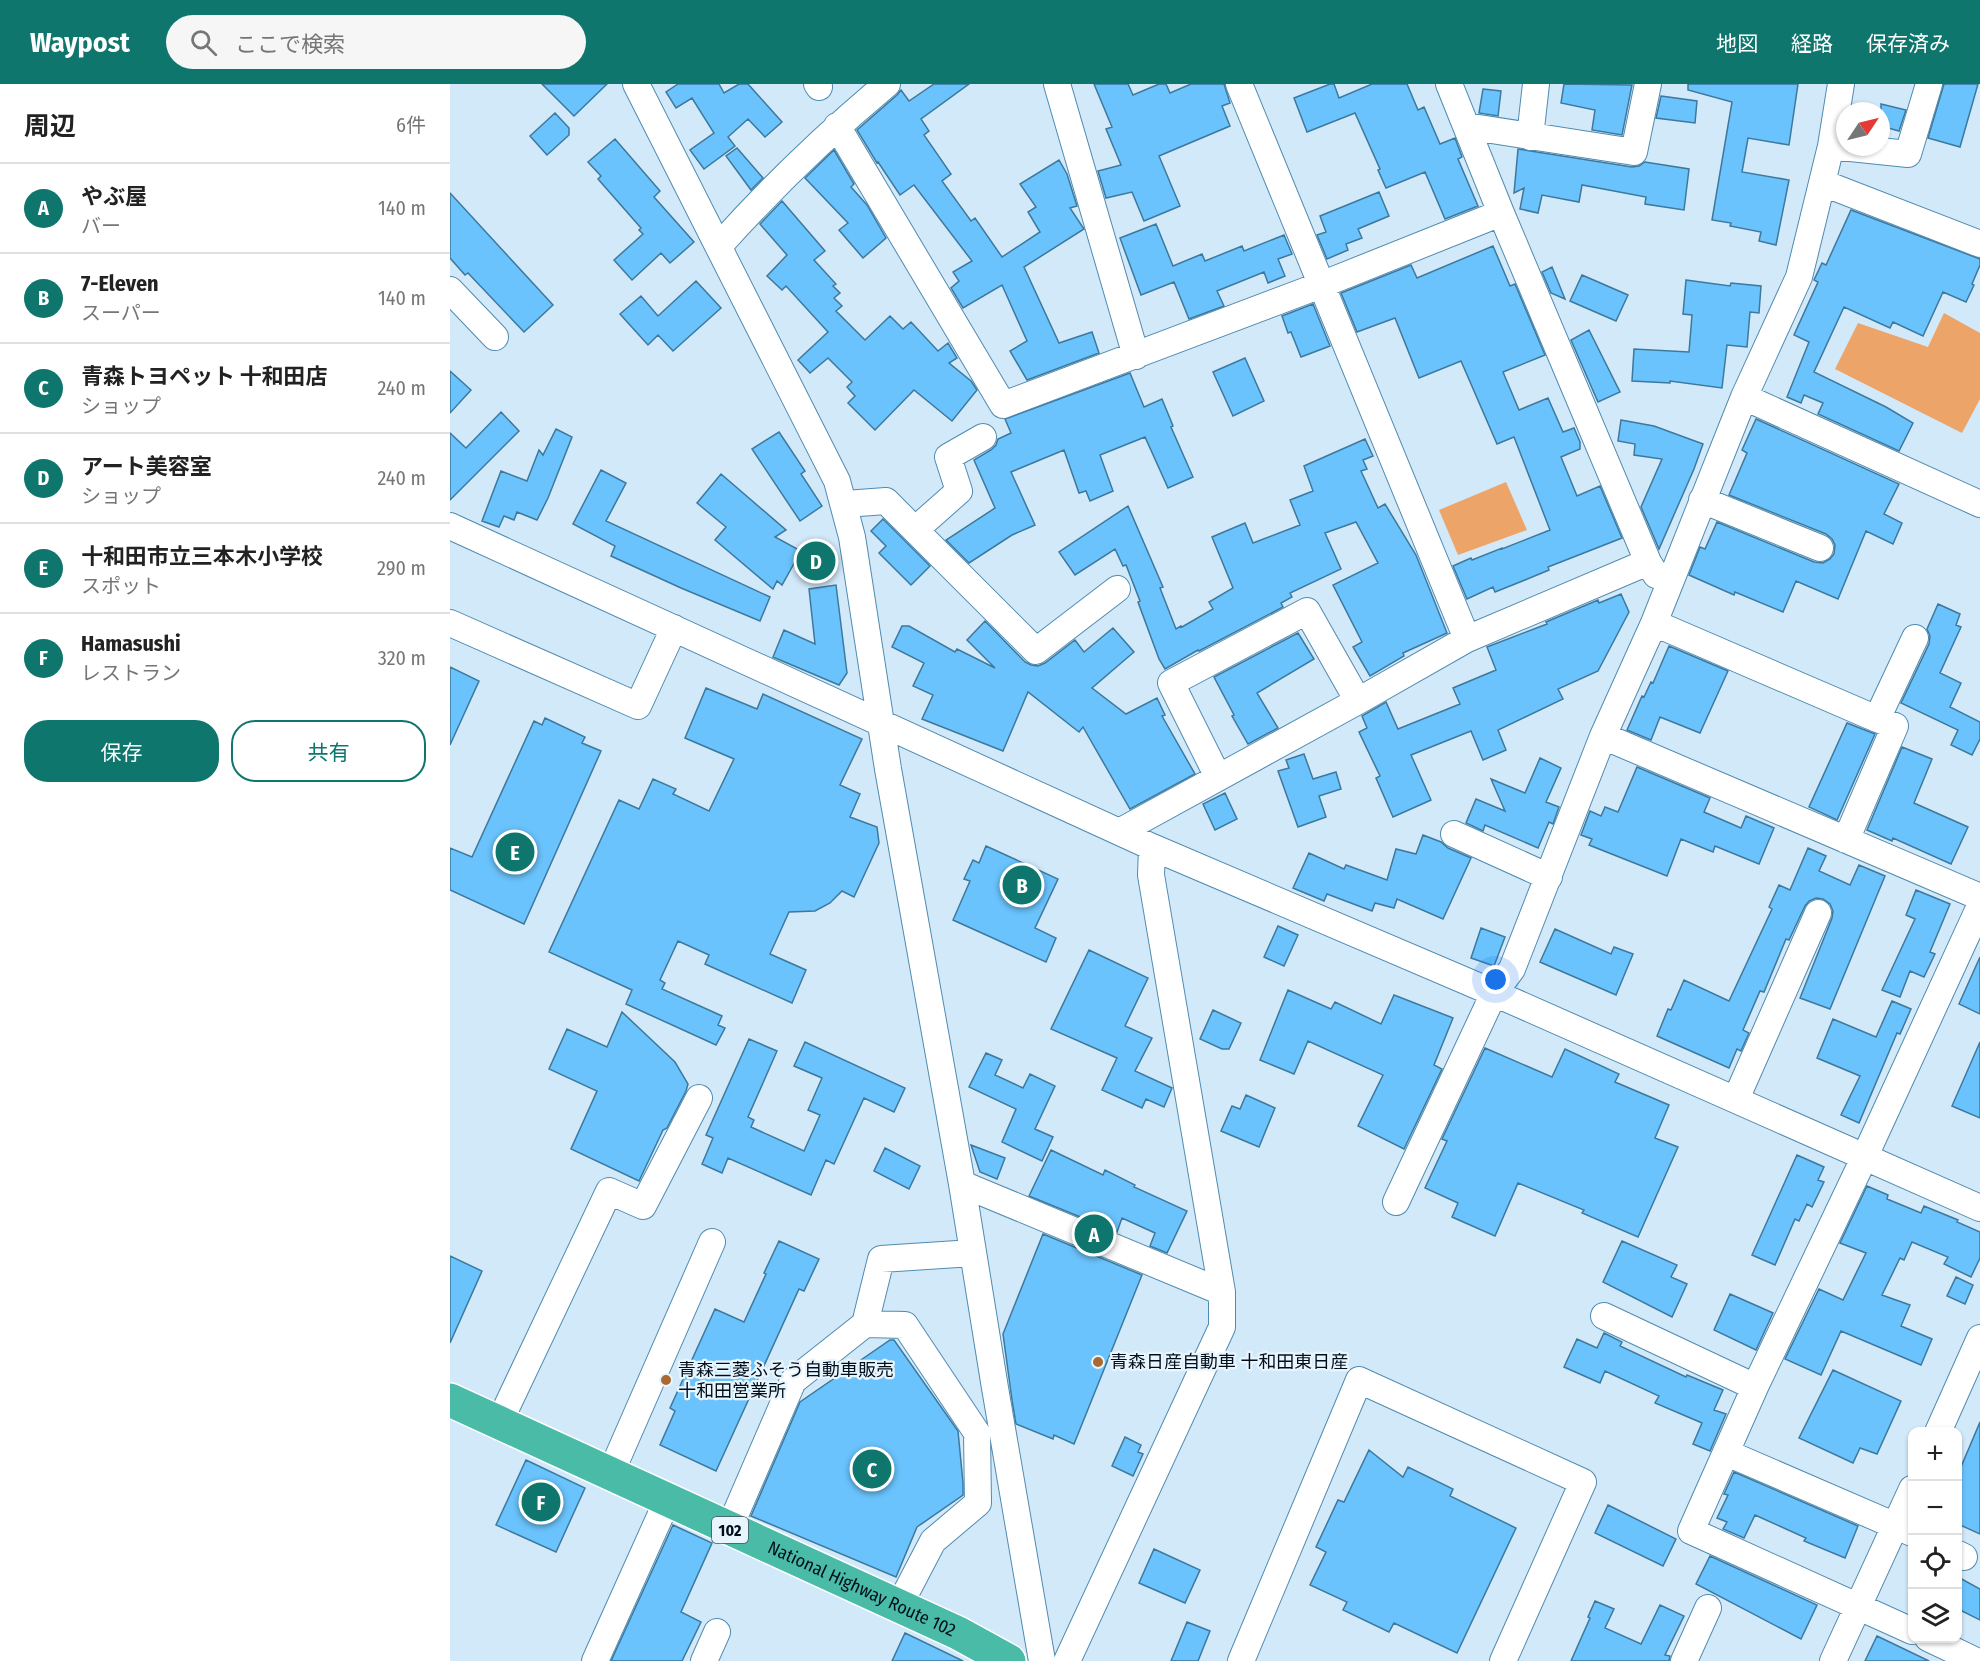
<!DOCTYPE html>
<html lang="ja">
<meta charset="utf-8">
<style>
body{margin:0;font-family:"Fira Sans Condensed","Noto Sans JP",sans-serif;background:#f6f6f6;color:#222}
.controls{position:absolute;right:18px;bottom:18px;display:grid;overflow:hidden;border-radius:12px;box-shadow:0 2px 4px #0004}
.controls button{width:54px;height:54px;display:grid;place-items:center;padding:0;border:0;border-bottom:2px solid #e0e0e0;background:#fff;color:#222;font:30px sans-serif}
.compass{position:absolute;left:1386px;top:18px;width:54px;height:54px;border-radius:50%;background:#fff;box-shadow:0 2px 4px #0004;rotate:55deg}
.you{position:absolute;left:1046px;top:896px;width:21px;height:21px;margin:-15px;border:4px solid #fff;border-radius:50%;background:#1a73e8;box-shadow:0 0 0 9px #1a73e833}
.badge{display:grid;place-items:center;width:39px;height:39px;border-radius:50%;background:#0f766e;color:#fff;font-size:20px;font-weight:700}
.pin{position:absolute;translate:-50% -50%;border:3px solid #fff;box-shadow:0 2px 6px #0006}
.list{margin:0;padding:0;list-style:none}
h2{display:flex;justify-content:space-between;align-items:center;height:78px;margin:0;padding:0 24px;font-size:26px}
h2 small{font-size:20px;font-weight:400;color:#767676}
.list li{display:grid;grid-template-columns:39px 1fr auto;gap:18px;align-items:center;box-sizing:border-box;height:90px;padding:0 24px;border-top:2px solid #e0e0e0}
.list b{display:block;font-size:22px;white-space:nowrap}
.list p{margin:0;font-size:20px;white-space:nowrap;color:#767676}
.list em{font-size:20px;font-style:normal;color:#767676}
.actions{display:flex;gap:12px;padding:18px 24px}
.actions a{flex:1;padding:14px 0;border:2px solid #0f766e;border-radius:24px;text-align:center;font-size:21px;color:#0f766e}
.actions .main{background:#0f766e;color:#fff}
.icon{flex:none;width:33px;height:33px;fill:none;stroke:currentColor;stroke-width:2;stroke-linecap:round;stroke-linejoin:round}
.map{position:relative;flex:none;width:1530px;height:1577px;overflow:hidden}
header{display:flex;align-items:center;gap:36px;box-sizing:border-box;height:84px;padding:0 30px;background:#0f766e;color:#fff}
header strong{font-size:28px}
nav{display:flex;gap:33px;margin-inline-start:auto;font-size:21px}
.search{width:420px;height:54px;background:#f6f6f6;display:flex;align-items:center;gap:15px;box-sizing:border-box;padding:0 21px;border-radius:33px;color:#767676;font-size:22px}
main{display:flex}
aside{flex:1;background:#fff}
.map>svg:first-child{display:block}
</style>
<header>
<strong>Waypost</strong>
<div class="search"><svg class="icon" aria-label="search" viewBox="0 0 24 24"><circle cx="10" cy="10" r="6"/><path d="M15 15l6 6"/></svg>ここで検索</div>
<nav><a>地図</a><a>経路</a><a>保存済み</a></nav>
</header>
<main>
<aside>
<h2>周辺<small>6件</small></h2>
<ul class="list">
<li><span class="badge">A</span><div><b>やぶ屋</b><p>バー</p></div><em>140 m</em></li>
<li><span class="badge">B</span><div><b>7-Eleven</b><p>スーパー</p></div><em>140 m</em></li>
<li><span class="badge">C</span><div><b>青森トヨペット 十和田店</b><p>ショップ</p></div><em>240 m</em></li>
<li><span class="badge">D</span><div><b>アート美容室</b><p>ショップ</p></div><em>240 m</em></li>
<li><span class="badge">E</span><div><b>十和田市立三本木小学校</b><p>スポット</p></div><em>290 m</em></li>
<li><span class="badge">F</span><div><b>Hamasushi</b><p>レストラン</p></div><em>320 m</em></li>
</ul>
<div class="actions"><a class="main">保存</a><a>共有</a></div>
</aside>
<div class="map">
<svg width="1530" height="1577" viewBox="0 0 1530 1577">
<rect width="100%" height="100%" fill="#d2e9fa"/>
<path fill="#eca469" d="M1494 229 1530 249V315L1512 349 1385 285 1408 239 1478 263Z
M1056 398 1077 446 1008 471 989 426Z"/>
<path fill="#6ac3fc" stroke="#3d789d" stroke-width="1.5" d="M92 0H157L124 32Z
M228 0H269L274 9 289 0H298L332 38 315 53 298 35 278 53 285 62 254 85 240 66 264 49 242 14 226 24 216 8Z
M484 0H519L471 35 479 47 474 51 501 90 492 97 521 137 525 134 552 173 590 148 578 128 586 123 570 100 609 76 617 90 627 122 620 124 634 145 574 183 609 259 642 248 649 269 577 296 560 267 577 257 552 201 513 224 501 204 509 197 503 188 522 177 464 101 450 111 428 78 427 79 407 46 447 11 451 6 459 17Z
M644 0H678L683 11 709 0H716L720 9 741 0H774L780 19 772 22 780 42 709 72 730 122 694 137 682 108 656 114 648 87 671 81 656 45 662 43Z
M880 0H884L889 14 922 0H957L968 26 974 23 990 60 1005 54 1012 73 1008 75 1028 122 995 135 975 88 936 104 928 86 930 85 905 29 857 48 844 14Z
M1114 0 1182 1 1172 51 1142 46 1145 26 1111 19Z
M1238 0H1348L1339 61 1298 54 1292 88 1339 96 1326 161 1309 157 1311 148 1280 142 1281 139 1262 136 1282 18 1238 6Z
M1494 0H1528L1510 63 1478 54Z
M1033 5 1051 7 1048 32 1029 29Z
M1211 12 1247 17 1245 39 1206 34Z
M1431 20 1456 26 1449 47 1431 42Z
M105 29 119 44V51L97 71 80 52Z
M165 55 210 107 204 113 244 158 220 179 211 169 182 196 164 176 193 150 189 146 191 144 148 95 151 92 138 78Z
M287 64 313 94 301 106 276 72Z
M1068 65 1182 83 1189 82 1195 78 1239 85 1234 126 1195 120 1196 113 1132 101 1129 118 1092 111 1088 129 1070 125 1074 104 1064 109Z
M384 66 404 100 401 103 417 121 436 154 413 174 389 146 398 139 355 94Z
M929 108 939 132 908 145 912 154 896 160 898 166 877 175 867 151 876 148 870 132Z
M0 109 103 221 74 248 18 189 15 191 0 174Z
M332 117 375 167 364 176 386 200 383 202 390 209 384 214 392 222 386 227 415 256 440 232 453 245 461 238 488 267 498 259 507 274 499 279 521 297 527 306 502 337 464 306 425 346 398 319 405 312 397 303 402 298 378 274 360 289 348 276 378 248 336 202 332 206 317 192 337 171 310 140Z
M1401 126 1530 175V181L1522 200 1524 201 1516 218 1493 208 1473 252 1443 238 1440 244 1394 223 1364 288 1436 323 1463 339 1449 367 1368 330 1373 319 1354 311 1351 319 1337 313 1359 258 1344 251 1368 198 1364 196 1372 179 1376 181Z
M706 140 723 182 752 170 755 177 792 162 794 167 834 151 842 170 828 175 835 192 818 199 814 188 767 207 774 222 739 235 724 198 691 211 670 154Z
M1043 162 1060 202 1065 200 1095 271 1053 288 1069 326 1098 314 1113 348 1124 344 1130 358V365L1111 373 1127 412 1150 402 1172 454 1098 483 1099 486 1075 496 1045 508 1043 503 1017 515 1003 482 1021 474 1022 476 1052 464V465L1100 446 1064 353 1047 360 1011 277 969 294 945 234 907 248 891 209 961 181 967 194Z
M1102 183 1115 215 1101 209 1092 188Z
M1132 191 1178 211 1166 237 1120 217Z
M1236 196 1280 202 1281 199 1311 202 1309 229 1300 228 1297 263 1277 261 1272 304 1220 297V299L1182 297 1184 265 1239 268 1242 231 1233 230Z
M246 197 271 224 223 267 208 251 198 261 170 230 191 212 208 232Z
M863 220 880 262 851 273 841 248 838 249 832 232Z
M1139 246 1170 308 1148 318 1121 256Z
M795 274 814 317 783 332 763 288Z
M0 287 21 306 0 329Z
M680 289 694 323 712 315 723 342 721 343 743 393 718 404 695 353 650 371 663 407 640 417 636 407 629 409 614 366 561 388 585 441 562 451 519 479 496 456 545 424 524 376 541 366 546 361 548 355 561 349 555 335Z
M51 328 69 347 0 416V349L16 364Z
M1306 335 1449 400 1434 430 1452 439 1443 460 1416 447 1388 515 1346 497 1333 528 1285 508 1284 511 1239 491 1250 463 1255 465 1267 438 1364 478 1373 479 1380 475 1384 470 1385 461 1382 455 1376 450 1279 411 1297 369 1292 366Z
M1171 336 1204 342 1253 360 1244 385 1209 465 1191 423 1212 375 1184 371 1185 360 1168 357Z
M106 345 122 353 98 414 87 436 67 428 64 436 54 432 49 443 32 437 51 387 77 397 89 366 93 371Z
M329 348 355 387 351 390 372 422 350 437 302 365Z
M915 355 923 372 913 376 917 385 911 387 928 424 935 420 966 471 997 549 953 569 954 572 920 592 903 563 912 558 883 501 928 479 906 438 875 449 891 485 840 509 842 513 831 519 833 523 749 567 748 566 715 585 709 575 688 518 690 517 676 481 673 482 665 465 625 491 609 468 678 422 713 503 710 504 726 545 731 542 732 543 763 525 759 518 783 504 762 453 795 439 803 459 850 441 840 416 863 407 854 382Z
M151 386 176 399 156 437 320 513 310 537 231 504 161 472 165 462 123 440Z
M271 390 336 446 325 453 351 467 332 501 327 497 323 505 265 456 276 443 247 419Z
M433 435 480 482 461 501 429 469 436 462 421 447Z
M386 501 397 589 389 601 323 573 334 546 365 560 359 505Z
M1171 510 1179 528 1148 587 1108 605 1113 615 1048 646 1056 666 1033 676 1021 647 961 671 981 716 943 733 926 694 930 692 909 648 917 644 912 632 936 618 948 645 1010 620 1003 604 1046 586 1037 563 1097 540 1096 538 1148 516 1149 519Z
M1488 520 1510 530 1506 541 1511 543 1490 589 1511 599 1500 623 1530 638V655L1522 671 1501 661 1508 646 1451 619 1479 560 1480 552 1477 545Z
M535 537 575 578 581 581 588 582 595 579 625 556 634 568 663 544 684 568 642 604 676 630 707 614 715 631 712 632 745 690 680 725 633 643 629 648 578 608 553 667 472 635 483 611 463 602 474 579 442 563 452 542H459L505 568 507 565 545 584 517 556Z
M848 549 864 575 807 609 828 644 798 660 782 632 784 631 764 593Z
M1219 562 1278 587 1250 649 1210 633 1201 656 1177 646 1192 612 1194 613 1201 598 1203 599Z
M0 583 29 597 0 661Z
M256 604 307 625 313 610 412 655 390 701 410 710 400 733 427 743 429 759 404 813 392 807 380 819 365 827 339 828 320 870 356 886 342 919 255 880 259 871 228 857 210 896 215 899 212 905 272 932 268 941 275 944 266 961 176 920 182 906 99 868 169 716 189 725 203 695 226 705 223 710 259 727 284 675 235 654Z
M95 634 135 653 132 659 151 667 74 840 0 806V764L22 773 84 637 92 641Z
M1397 639 1425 650 1387 736 1359 723Z
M1452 663 1482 675 1464 719 1518 743 1501 780 1443 754 1442 757 1417 746Z
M854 670 863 695 886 688 891 705 869 712 876 733 848 743 828 687 839 684 836 676Z
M1090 674 1111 684 1096 718 1109 723 1103 740 1099 738 1088 764 1035 741 1033 747 1016 739 1026 715 1055 727 1041 695 1075 709Z
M1187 683 1260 714 1254 728 1291 744 1296 732 1324 744 1309 780 1265 762 1263 768 1231 755 1217 792 1139 761 1142 755 1131 751 1140 727 1151 732 1155 723 1168 728Z
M775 709 787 735 765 746 753 720Z
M973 751 991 758 998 764 1021 774 993 835 947 815 944 824 925 819 922 827 877 810 874 817 843 804 859 769 894 785 896 781 937 796 946 765 966 770Z
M536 762 608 795 585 844 606 854 596 878 503 836 520 797 514 795 523 776 529 779Z
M1358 764 1376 772 1369 787 1400 801 1409 781 1435 792 1380 925 1350 914 1382 834 1383 827 1380 820 1373 815 1366 814 1359 817 1355 822 1339 856 1336 855 1314 908 1310 907 1293 946 1299 949 1291 967 1287 965 1279 984 1207 952 1218 925 1221 926 1234 896 1279 917 1322 825 1319 823 1329 801 1340 806Z
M1466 806 1500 820 1480 868 1485 870 1474 893 1460 887 1450 913 1432 906 1465 835 1456 831Z
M828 842 848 851 834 882 814 873Z
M1031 844 1055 853 1044 882 1021 874Z
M1105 845 1161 870 1164 863 1183 870 1166 911 1090 878Z
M639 866 698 894 675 942 702 954 685 987 722 1004 714 1023 696 1015 692 1024 652 1006 667 974 601 945Z
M1530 873V930L1509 920Z
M838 906 881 925 885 918 931 940 944 911 1003 934 984 981 992 985 954 1065 908 1042 933 991 858 957 844 990 810 976Z
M1442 917 1461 925 1450 950 1447 949 1409 1039 1391 1031 1410 992 1367 974 1383 935 1426 953Z
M763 926 791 939 779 965H772L750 955Z
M172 928 225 978 238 1000 236 1007 217 1044 213 1046 189 1097 121 1065 147 1007 99 985 117 945 157 963Z
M299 955 327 967 298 1033 304 1036 301 1043 354 1067 370 1031 358 1026 372 994 344 982 355 958 455 1004 444 1028 414 1014 384 1080 376 1076 361 1111 278 1074 272 1089 252 1080 263 1054 256 1051Z
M1530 958V1034L1502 1022Z
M1035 964 1102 993 1115 965 1169 990 1165 998 1219 1021 1205 1054 1228 1063 1188 1153 1132 1129 1134 1126 1068 1099 1045 1152 1002 1133 1008 1119 975 1104 997 1057 992 1055Z
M536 969 552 976 545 991 573 1004 580 990 605 1002 585 1045 603 1053 592 1077 552 1058 566 1025 519 1003Z
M796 1011 825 1024 809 1063 771 1047 782 1022 790 1025Z
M521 1061 555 1074 547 1095 530 1088Z
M435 1064 470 1082 459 1105 424 1087Z
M601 1066 653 1091 655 1086 685 1101 684 1103 737 1127 717 1169 700 1162 705 1149 672 1134 667 1148 579 1112Z
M1347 1071 1374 1083 1368 1096 1374 1098 1362 1123 1357 1120 1349 1137 1345 1135 1325 1181 1302 1171Z
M1417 1102 1438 1111 1437 1115 1471 1129 1474 1122 1508 1136 1507 1138 1530 1148V1174L1521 1193 1494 1180 1498 1173 1462 1158 1454 1176 1450 1174 1432 1211 1460 1221 1451 1242 1482 1255 1471 1281 1391 1247 1371 1291 1335 1275 1369 1205 1393 1216 1416 1169 1390 1159Z
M593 1150 692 1191 624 1360 604 1351 603 1355 566 1340 562 1316 553 1250Z
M329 1157 369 1175 354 1207 349 1205 266 1387 210 1361 225 1327 220 1324 265 1225 294 1238 316 1190 314 1189Z
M1172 1157 1227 1181 1221 1193 1237 1200 1222 1233 1153 1198Z
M0 1172 32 1187 0 1259Z
M1506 1193 1523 1201 1515 1220 1497 1212Z
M1280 1210 1323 1229 1306 1266 1264 1246Z
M1154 1249 1172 1258 1170 1262 1236 1293 1237 1291 1273 1306 1264 1326 1276 1330 1260 1367 1243 1360 1252 1339 1205 1319 1209 1312 1155 1287 1150 1299 1114 1283 1127 1255 1147 1264Z
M440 1256H444L508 1347 513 1399V1411L467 1443 446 1493 301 1432 350 1318Z
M1383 1286 1451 1317 1427 1370 1410 1364 1403 1379 1349 1354Z
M1530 1338V1450L1508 1440V1390Z
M675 1353 691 1361 688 1368 693 1370 683 1392 662 1382Z
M919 1366 953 1393 958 1383 1003 1405 1000 1412 1066 1444 1007 1569 944 1539 939 1548 893 1526 897 1518 860 1501 876 1468 866 1463 888 1416 894 1418Z
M76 1376 135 1404 106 1468 46 1441Z
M1284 1388 1408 1442 1395 1474 1354 1457 1356 1454 1305 1431 1294 1454 1273 1445 1277 1438 1267 1434 1278 1411 1274 1410Z
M1158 1421 1226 1455 1213 1482 1145 1449Z
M223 1441 262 1459 231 1528 251 1538 232 1577H161Z
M704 1465 750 1486 735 1519 689 1499Z
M1260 1472 1367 1521 1351 1555 1246 1500Z
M1508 1493 1530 1505V1536L1508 1525Z
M1145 1517 1164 1525 1155 1544 1191 1560 1210 1521 1234 1532 1215 1571 1220 1572 1219 1577H1121L1140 1534 1138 1533Z
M737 1538 760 1547 748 1577H721Z
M455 1549 513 1577H442Z
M1427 1552 1479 1577H1415Z"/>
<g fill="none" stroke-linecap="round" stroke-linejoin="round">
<g stroke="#508bb1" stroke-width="28">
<path id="minor" d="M186 0 387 397 402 453 438 685 512 1100 545 1304 592 1577
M367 0 369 3
M607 0 686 272
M789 0 1017 555
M999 0 1051 129 1198 478 1206 491
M387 42 553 321 871 201 1051 129
M1016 42 1184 68 1198 0
M1080 53 1086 0
M1381 62 1458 70 1479 0
M1373 99 1530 160
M269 162C321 104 377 50 437 0
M0 206 45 253
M1294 313 1530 420
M1252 416 1370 464
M395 420 436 417 586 567 667 505
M0 442 702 763 1044 909 1530 1124
M465 446 509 407 498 373 533 353
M0 539 188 622 224 544
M1204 539 1427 635 1465 554
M1153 652 1530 813
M768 693 721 599 857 527 908 617
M671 747 908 617 1017 555 1198 478
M1004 750 1099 793
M1396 756 1445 642 1427 635
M1286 1015 1368 829
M512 1100 772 1208
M946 1118 1044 909 1062 885 1153 652 1204 539 1294 313 1349 193 1381 62 1391 0
M1154 1232 1305 1303
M415 1240 431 1175 523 1169
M49 1339 159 1107 193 1122 249 1014
M1488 1348 1530 1254
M1277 1369 1462 1449
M160 1391 262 1158
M279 1445 343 1297 415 1240 455 1241 527 1349 528 1419 483 1457 449 1522
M1508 1470 1514 1473
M1462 1547 1241 1447 1305 1303 1415 1072 1530 822
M1478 1554 1526 1577
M145 1577 217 1417
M254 1577 267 1548
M617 1577 772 1243V1208L701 791 702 763
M791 1577 909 1296 1133 1398 1053 1577
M1234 1577 1258 1524
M1383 1577 1462 1405"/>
</g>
<g stroke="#fff" stroke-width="36">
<g id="highway">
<path id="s1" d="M0 1316 508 1549 559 1577"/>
</g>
</g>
<use href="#minor" stroke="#fff" stroke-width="26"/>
<use href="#highway" stroke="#4abba6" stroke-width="33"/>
</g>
<g fill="#a96932" stroke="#e9f5fd" stroke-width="2">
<circle cx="648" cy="1278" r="6"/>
<circle cx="216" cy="1296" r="6"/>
</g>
<g text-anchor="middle" stroke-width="4.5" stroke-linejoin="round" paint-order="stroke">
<rect fill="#e9f5fd" stroke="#465360" stroke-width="1.5" x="262" y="1433" width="36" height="26" rx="4.5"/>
<g font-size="16" font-weight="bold" fill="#000e1c">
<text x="280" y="1452">102</text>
</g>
<g font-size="18" fill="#000e1c" stroke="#e9f5fd" text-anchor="start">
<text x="660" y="1284">青森日産自動車 十和田東日産</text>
<text x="228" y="1292">青森三菱ふそう自動車販売<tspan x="228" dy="21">十和田営業所</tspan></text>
</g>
<g font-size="18" fill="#000e1c" stroke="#e9f5fd">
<text dy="6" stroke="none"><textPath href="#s1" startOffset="453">National Highway Route 102</textPath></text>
</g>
</g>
</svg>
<div class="controls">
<button>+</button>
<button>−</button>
<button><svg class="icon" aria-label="locate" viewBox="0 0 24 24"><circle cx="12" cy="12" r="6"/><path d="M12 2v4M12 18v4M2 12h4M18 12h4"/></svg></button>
<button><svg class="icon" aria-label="layers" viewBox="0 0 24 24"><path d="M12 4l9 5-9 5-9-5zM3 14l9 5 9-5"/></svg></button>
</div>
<svg class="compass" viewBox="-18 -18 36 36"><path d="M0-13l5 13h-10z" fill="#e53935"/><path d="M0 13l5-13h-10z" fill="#767676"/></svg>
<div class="you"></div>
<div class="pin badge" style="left:644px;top:1150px">A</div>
<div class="pin badge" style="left:572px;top:801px">B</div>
<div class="pin badge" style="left:422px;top:1385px">C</div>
<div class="pin badge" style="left:366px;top:477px">D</div>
<div class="pin badge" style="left:65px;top:768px">E</div>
<div class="pin badge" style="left:91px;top:1418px">F</div>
</div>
</main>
